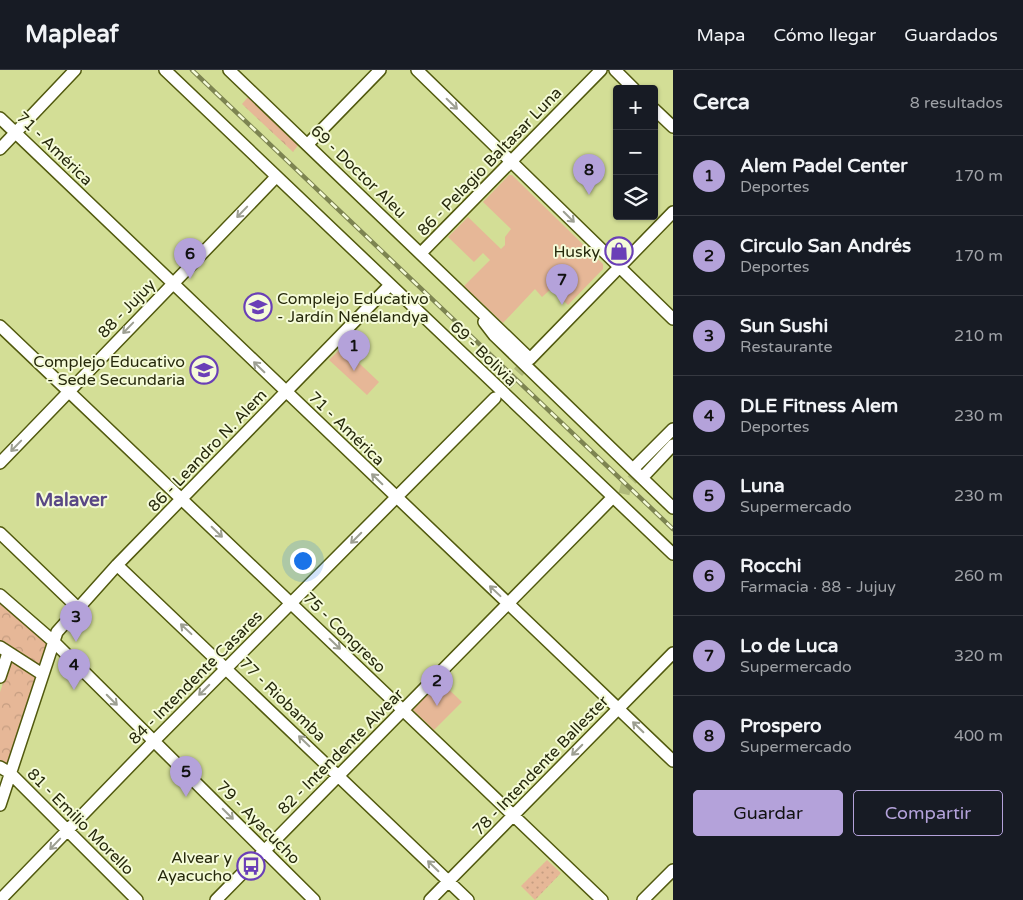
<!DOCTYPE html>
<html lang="es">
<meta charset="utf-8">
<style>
body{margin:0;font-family:"Varela Round",sans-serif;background:#242831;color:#f1f3f6}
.controls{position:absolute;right:15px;top:15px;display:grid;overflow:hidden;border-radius:5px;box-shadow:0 1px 4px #0004}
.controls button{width:45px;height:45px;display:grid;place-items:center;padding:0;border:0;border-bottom:1px solid #363941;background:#171b24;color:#f1f3f6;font:25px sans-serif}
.you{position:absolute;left:302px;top:490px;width:18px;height:18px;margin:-12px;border:4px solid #fff;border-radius:50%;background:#1a73e8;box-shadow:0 0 0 8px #1a73e833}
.badge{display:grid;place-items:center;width:32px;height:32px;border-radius:50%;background:#b4a2da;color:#111;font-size:16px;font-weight:700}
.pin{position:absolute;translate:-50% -41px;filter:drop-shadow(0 1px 2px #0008)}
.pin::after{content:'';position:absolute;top:26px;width:18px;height:15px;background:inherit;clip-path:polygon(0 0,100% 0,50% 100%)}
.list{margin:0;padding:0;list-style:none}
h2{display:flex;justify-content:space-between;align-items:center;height:65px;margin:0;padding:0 20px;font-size:21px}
h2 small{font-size:16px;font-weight:400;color:#9ea1a6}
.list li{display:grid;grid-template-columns:32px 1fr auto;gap:15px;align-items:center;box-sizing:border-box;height:80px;padding:0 20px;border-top:1px solid #363941}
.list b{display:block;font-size:19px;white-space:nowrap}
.list p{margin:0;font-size:16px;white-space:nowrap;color:#9ea1a6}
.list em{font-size:16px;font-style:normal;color:#9ea1a6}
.actions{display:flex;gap:10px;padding:15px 20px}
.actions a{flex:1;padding:11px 0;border:1px solid #b4a2da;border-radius:5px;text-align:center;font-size:18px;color:#b4a2da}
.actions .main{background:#b4a2da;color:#111}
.icon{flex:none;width:28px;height:28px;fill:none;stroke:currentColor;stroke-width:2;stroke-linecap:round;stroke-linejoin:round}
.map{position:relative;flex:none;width:673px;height:830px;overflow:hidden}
header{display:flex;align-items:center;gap:30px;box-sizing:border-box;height:70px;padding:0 25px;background:#171b24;border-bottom:1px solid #363941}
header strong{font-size:24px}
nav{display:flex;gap:28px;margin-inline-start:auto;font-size:18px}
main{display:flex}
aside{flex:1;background:#171b24}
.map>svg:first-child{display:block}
</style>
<header>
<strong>Mapleaf</strong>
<nav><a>Mapa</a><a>Cómo llegar</a><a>Guardados</a></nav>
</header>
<main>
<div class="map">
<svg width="673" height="830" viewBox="0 0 673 830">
<defs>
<pattern id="grass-dots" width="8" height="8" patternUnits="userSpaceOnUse" patternTransform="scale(1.25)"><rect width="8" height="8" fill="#e6b797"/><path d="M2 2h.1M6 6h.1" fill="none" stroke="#c59d81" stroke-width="1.8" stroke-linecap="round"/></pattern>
<pattern id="park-crowns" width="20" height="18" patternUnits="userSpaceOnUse" patternTransform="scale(1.25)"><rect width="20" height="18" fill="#e6b797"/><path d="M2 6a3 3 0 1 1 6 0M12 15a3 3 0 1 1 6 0" fill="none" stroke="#c59d81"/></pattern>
</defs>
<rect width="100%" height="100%" fill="#d3de96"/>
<path fill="url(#grass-dots)" d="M547 790 561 803 535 830 521 816Z"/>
<path fill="url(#park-crowns)" d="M249 26 299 74 293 82 242 34Z
M0 530 46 570 47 575 40 596 0 572Z
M11 590 37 604 7 695 0 690V622Z"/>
<path fill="#e6b797" d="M509 105H512L603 194V199L568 235 551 219 542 227 535 219 503 253 464 216 490 190 483 183 474 192 448 167 468 147 501 179 505 175V167L511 159 483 132Z
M342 277 379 312 367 325 329 290Z
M440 611 462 632 434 660 413 640Z"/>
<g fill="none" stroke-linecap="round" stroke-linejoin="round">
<path stroke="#b0ba7a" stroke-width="11" stroke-dasharray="11 5.5" stroke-linecap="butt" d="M496 327 530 289
M624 424 626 416 640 401"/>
<g stroke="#51590e" stroke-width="14">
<path id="minor" d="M165 0 673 484
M229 0 526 285
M417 0 673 249
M615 0 634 19
M654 39 673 57
M0 48 673 691
M308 74 380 0
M0 79 75 0
M421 183 601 0
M484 252 494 265 673 438
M0 256 602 830
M530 289 673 142
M0 393 276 107
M633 399 673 359
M642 408 673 375
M0 463 77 537
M117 495 468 830
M0 525 53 571 314 830
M0 577 42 604
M0 607 8 583
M0 697 10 703 137 830
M0 735 57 562 117 495 390 215
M0 830 154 671 495 328
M216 830 613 427
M430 830 673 583
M643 830 673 800"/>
</g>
<use href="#minor" stroke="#fff" stroke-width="11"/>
<g stroke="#7d8451" stroke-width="4.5">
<path id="rail" d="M192 0 673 459"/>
</g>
<use href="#rail" stroke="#f5fbd8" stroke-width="2.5" stroke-dasharray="8" stroke-linecap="butt"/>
</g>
<defs><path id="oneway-shaft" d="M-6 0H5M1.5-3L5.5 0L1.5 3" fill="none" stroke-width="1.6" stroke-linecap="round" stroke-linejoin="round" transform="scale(1.25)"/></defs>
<g stroke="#9d9f92">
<use href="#oneway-shaft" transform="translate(452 34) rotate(44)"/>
<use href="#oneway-shaft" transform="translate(242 142) rotate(134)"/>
<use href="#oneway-shaft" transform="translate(569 147) rotate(45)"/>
<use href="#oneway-shaft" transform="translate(128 258) rotate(134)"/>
<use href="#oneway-shaft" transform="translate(259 297) rotate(-136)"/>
<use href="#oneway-shaft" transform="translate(16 376) rotate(134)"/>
<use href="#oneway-shaft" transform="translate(377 409) rotate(-136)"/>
<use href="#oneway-shaft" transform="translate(217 462) rotate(44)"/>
<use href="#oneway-shaft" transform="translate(356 468) rotate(135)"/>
<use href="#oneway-shaft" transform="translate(495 521) rotate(-137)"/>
<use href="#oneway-shaft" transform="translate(186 559) rotate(-137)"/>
<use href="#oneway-shaft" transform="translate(335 574) rotate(44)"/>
<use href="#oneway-shaft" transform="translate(204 620) rotate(135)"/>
<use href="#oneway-shaft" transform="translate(112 630) rotate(45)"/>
<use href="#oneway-shaft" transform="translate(638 657) rotate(-136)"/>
<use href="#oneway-shaft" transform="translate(304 671) rotate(-136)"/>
<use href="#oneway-shaft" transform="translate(577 680) rotate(135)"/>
<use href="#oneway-shaft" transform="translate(228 744) rotate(45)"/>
<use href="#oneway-shaft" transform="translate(55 774) rotate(134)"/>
<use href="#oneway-shaft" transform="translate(433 796) rotate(-136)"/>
</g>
<defs>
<g id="shop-ring" transform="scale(1.4375)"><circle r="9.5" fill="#f5fbd8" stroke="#6a3fb7" stroke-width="1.5"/><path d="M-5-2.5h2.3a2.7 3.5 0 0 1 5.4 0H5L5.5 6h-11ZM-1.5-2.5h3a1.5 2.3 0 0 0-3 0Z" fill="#6a3fb7"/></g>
<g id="school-ring" transform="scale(1.4375)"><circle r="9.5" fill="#f5fbd8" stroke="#6a3fb7" stroke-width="1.5"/><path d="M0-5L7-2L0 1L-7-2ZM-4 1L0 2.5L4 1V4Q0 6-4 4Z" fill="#6a3fb7"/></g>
<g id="bus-ring" transform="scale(1.4375)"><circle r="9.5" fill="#f5fbd8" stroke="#6a3fb7" stroke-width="1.5"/><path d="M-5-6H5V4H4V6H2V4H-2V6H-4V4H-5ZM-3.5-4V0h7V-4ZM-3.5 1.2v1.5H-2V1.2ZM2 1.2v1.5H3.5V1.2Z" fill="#6a3fb7"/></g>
</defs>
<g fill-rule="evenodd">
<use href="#shop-ring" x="619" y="181"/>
<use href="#school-ring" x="258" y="237"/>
<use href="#school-ring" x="204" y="300"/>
<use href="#bus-ring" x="251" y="796"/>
</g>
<g text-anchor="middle" stroke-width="4" stroke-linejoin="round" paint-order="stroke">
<g font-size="16" fill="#26290c" stroke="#f5fbd8">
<text transform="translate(55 78) rotate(44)" y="6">71 - América</text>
<text transform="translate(489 91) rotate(-46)" y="6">86 - Pelagio Baltasar Luna</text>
<text transform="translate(359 101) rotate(44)" y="6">69 - Doctor Aleu</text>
<text transform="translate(126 238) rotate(-46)" y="6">88 - Jujuy</text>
<text transform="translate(484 283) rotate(44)" y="6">69 - Bolivia</text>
<text transform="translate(347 358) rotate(44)" y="6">71 - América</text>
<text transform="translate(207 380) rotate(-46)" y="6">86 - Leandro N. Alem</text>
<text transform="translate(345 562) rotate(44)" y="6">75 - Congreso</text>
<text transform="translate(195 607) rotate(-45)" y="6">84 - Intendente Casares</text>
<text transform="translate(283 629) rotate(44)" y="6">77 - Riobamba</text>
<text transform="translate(340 681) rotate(-45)" y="6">82 - Intendente Alvear</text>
<text transform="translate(540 695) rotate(-46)" y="6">78 - Intendente Ballester</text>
<text transform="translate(81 751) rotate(45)" y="6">81 - Emilio Morello</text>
<text transform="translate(259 752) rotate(45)" y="6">79 - Ayacucho</text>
</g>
<g font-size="16" fill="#26290c" stroke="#f5fbd8" text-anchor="end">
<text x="600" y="187">Husky</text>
<text x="277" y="234" text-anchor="start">Complejo Educativo<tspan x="277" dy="18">- Jardín Nenelandya</tspan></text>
<text x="185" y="297">Complejo Educativo<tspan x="185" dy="18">- Sede Secundaria</tspan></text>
<text x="232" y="793">Alvear y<tspan x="232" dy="18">Ayacucho</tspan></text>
</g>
<g font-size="19" font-weight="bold" fill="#594785" stroke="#f5fbd8">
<text x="71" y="436">Malaver</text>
</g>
</g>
</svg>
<div class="controls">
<button>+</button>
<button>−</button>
<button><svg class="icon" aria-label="layers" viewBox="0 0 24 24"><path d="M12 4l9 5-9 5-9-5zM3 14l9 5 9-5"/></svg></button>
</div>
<div class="you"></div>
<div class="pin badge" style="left:354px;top:301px">1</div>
<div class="pin badge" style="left:437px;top:636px">2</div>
<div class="pin badge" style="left:76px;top:572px">3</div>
<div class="pin badge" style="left:74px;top:620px">4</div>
<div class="pin badge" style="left:186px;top:727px">5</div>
<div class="pin badge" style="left:190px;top:209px">6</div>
<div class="pin badge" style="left:562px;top:235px">7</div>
<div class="pin badge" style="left:589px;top:125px">8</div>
</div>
<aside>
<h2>Cerca<small>8 resultados</small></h2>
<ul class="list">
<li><span class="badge">1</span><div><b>Alem Padel Center</b><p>Deportes</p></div><em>170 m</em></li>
<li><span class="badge">2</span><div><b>Circulo San Andrés</b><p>Deportes</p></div><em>170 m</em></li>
<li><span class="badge">3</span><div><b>Sun Sushi</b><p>Restaurante</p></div><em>210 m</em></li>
<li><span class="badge">4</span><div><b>DLE Fitness Alem</b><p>Deportes</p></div><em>230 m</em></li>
<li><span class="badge">5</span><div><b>Luna</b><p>Supermercado</p></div><em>230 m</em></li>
<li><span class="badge">6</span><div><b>Rocchi</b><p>Farmacia · 88 - Jujuy</p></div><em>260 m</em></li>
<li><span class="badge">7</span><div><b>Lo de Luca</b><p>Supermercado</p></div><em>320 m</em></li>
<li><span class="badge">8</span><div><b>Prospero</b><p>Supermercado</p></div><em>400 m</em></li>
</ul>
<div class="actions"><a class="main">Guardar</a><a>Compartir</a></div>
</aside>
</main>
